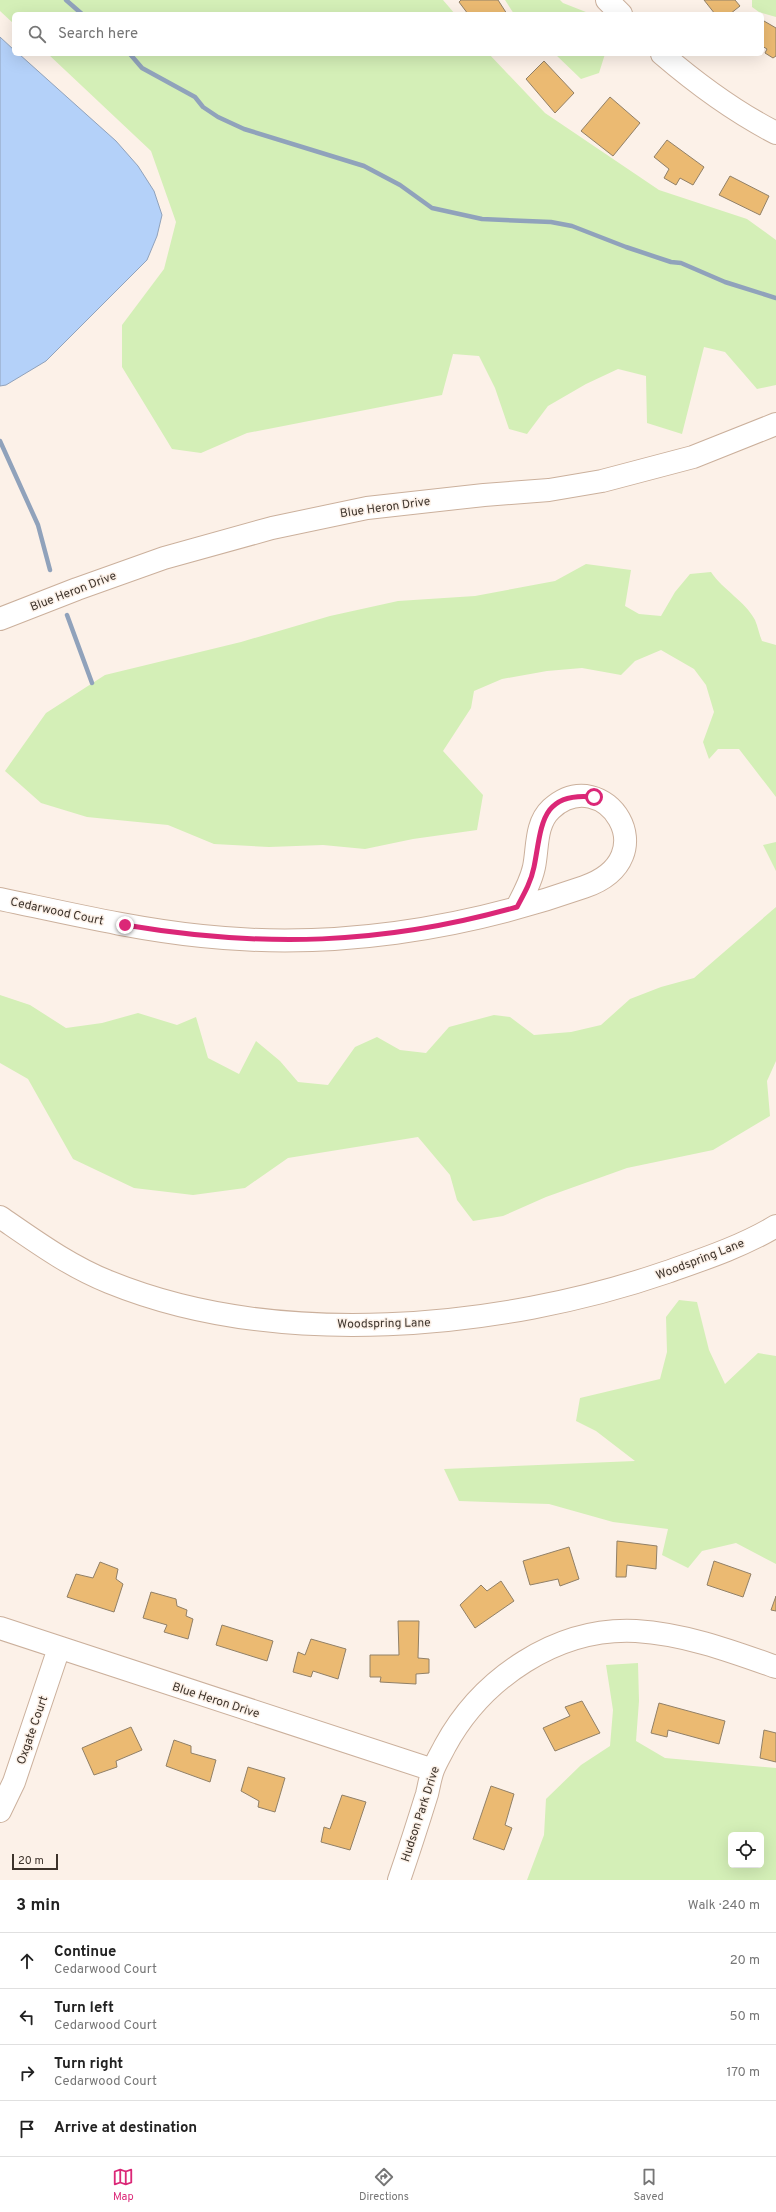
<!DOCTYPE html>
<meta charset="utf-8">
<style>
body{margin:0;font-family:Overpass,sans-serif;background:#f2f2f2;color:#222}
.controls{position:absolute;right:12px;bottom:12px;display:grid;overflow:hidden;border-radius:6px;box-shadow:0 4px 16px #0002}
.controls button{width:36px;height:36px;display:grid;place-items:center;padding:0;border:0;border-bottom:1px solid #e0e0e0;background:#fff;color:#222;font:20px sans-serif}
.scale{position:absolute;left:12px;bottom:10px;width:46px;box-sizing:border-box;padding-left:4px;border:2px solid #3d332b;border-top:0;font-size:11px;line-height:14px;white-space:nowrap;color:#3d332b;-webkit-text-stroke:3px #fcf1e8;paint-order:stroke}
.stop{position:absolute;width:12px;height:12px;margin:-9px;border:3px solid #db2777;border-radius:50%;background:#fff}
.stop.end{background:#db2777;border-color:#fff;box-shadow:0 1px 4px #0008}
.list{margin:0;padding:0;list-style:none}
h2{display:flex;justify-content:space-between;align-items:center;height:52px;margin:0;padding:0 16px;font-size:17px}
h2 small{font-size:13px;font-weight:400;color:#767676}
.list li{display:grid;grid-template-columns:26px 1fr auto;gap:12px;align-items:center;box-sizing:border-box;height:56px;padding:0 16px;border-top:1px solid #e0e0e0}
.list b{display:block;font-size:15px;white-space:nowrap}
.list p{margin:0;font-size:13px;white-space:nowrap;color:#767676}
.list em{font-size:13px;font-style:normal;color:#767676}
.icon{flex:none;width:22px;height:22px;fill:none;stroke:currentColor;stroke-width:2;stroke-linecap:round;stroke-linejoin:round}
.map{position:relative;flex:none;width:776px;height:1880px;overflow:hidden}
.search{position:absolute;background:#fff;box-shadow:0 4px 16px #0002;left:12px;right:12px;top:12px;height:44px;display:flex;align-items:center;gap:10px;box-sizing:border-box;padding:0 14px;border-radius:6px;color:#767676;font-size:15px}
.sheet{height:276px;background:#fff}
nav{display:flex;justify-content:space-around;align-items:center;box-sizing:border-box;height:56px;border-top:1px solid #e0e0e0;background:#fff;font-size:11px;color:#767676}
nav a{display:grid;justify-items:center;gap:2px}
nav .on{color:#db2777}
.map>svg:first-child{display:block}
</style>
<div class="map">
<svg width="776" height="1880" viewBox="0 0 776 1880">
<rect width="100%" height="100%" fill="#fcf1e8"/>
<path fill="#d4efb7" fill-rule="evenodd" d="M0 0H443L455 14H14V24L0 11Z
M505 0H560L563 3 591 14H514Z
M752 0H776V17L759 12 752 7Z
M48 54H489L545 113 659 190 747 219 776 240V385L757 389 725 352 704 347 682 434 647 423 646 376 618 369 586 384 548 406 527 434 509 429 495 388 479 356 453 354 442 395 247 433 201 453 172 449 122 367V325L164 269 176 222 151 151Z
M555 54H605L599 73 581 79Z
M586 564 631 570 625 606 639 614 661 616 675 592 690 574 711 572C723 590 745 601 755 620 758 627 759 634 762 641L776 645V797L739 749H718L709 759 703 742 714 712 706 685 694 669 661 650 635 661 621 675 582 668 547 671 502 679 474 691 471 708 443 751 483 795 477 830 413 839 365 849 323 845 269 847 214 844 168 825 87 817 41 803 5 771 46 713 105 675 241 642 330 616 398 601 475 596 555 581Z
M776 842V871L763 845Z
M776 907V1061L767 1081 770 1116 713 1150 627 1168 546 1197 503 1216 473 1221 457 1200 450 1175 418 1137 288 1158 245 1188 193 1195 134 1188 73 1159 28 1079 0 1063V995L30 1005 66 1028 102 1023 138 1013 177 1025 196 1017 208 1058 239 1074 256 1041 280 1061 298 1082 328 1085 355 1047 377 1037 400 1050 426 1053 449 1027 494 1015 510 1017 534 1035 571 1032 601 1025 630 999 661 987 694 978Z
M679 1300 697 1302 709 1350 725 1384 758 1353 776 1356V1564L736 1543 702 1551 688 1568 662 1555 668 1529 613 1522 549 1504 459 1501 444 1469 635 1461 596 1431 576 1421 580 1398 660 1379 667 1352 666 1317Z
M638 1663 639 1701 636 1741 665 1758 776 1768V1880H527L544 1835 546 1799 581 1765 610 1746 613 1710 606 1665ZM731 1835H761V1865H731Z"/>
<path fill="#b4d1f9" stroke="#90a2bb" d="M0 37 14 50V54H19L116 141 138 166 154 191 162 215 157 236 147 260 46 361 6 385 0 386Z"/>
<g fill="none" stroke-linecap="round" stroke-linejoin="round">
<path stroke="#90a2bb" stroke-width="4.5" d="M66 0 82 14
M130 54 142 68 195 97 203 107 218 117 244 129 364 166 400 185 432 208 482 219 551 222 572 226 626 247 671 262 681 263 725 282 776 298
M0 441 38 525 50 570
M67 615 92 683"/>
</g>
<path fill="#ebba72" stroke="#918067" d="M461 0H498L507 14H468L459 2Z
M704 0H735L740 6 730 14H715Z
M764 21 776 28V56L773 58 765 53 767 49 762 46V24Z
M544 61 574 93 555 113 526 79Z
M610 97 640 123 613 156 581 131Z
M667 140 704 167 693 185 680 178 676 185 664 178 669 169 654 157Z
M730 176 769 196 760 215 719 195Z
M617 1541 657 1546 656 1569 627 1565 626 1577H616Z
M569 1547 579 1579 560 1586 558 1579 530 1585 523 1561Z
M714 1561 751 1574 743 1597 707 1585Z
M100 1562 118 1569 116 1579 123 1584 114 1612 67 1597 76 1574 93 1578Z
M501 1581 514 1601 475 1628 460 1605 481 1585 487 1591Z
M151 1592 176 1599 177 1606 187 1610 186 1616 193 1619 188 1639 164 1632 167 1625 143 1618Z
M776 1596V1611L771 1610Z
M398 1621H419L418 1658 429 1659V1673L416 1674V1684L380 1682 381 1677H370V1655H399Z
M222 1625 273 1641 267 1661 216 1645Z
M311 1639 346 1649 338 1679 313 1671 311 1677 293 1672 298 1652 305 1655Z
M582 1701 600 1733 555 1751 543 1728 570 1716 565 1707Z
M659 1703 725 1721 719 1744 668 1730 667 1737 651 1733Z
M131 1727 142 1750 116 1761 117 1767 94 1775 82 1748Z
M764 1730 776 1733V1762L760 1758Z
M174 1740 191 1746V1753L216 1760 210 1782 166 1766Z
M248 1767 285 1778 275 1812 258 1807 259 1801 241 1791Z
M491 1786 514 1794 505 1825 512 1828 504 1850 473 1839Z
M342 1795 366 1802 350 1850 321 1842 324 1827 330 1829Z"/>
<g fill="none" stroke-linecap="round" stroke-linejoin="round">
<g stroke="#cbb09c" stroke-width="24">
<path id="minor" d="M607 0 621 14
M662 54C697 84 735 112 776 133
M0 619 77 589 164 558 272 528 367 508 484 495 549 490 602 481 693 457 776 424
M0 899C67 913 134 929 202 936 331 950 462 930 584 887 669 858 604 761 551 809 535 824 538 848 534 867 531 881 524 894 517 907
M0 1217C35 1241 69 1266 109 1282 276 1350 499 1330 667 1272 704 1259 743 1246 776 1226
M0 1628 433 1770
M0 1811 14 1782 59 1648
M399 1880C409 1851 418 1823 427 1794 429 1786 430 1778 433 1770 436 1762 441 1754 445 1746 482 1678 557 1627 636 1631 685 1634 731 1651 776 1667"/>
</g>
<use href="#minor" stroke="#fff" stroke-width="22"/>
</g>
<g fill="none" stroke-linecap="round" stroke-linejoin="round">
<path stroke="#db2777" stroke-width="5" d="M125 925C262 948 383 945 517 907 524 894 531 882 534 867 542 828 539 791 594 797"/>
</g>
<g text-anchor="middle" stroke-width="3" stroke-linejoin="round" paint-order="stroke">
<g font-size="12" fill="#3d332b" stroke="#fcf1e8">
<text transform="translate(385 507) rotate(-8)" y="4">Blue Heron Drive</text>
<text transform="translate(73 591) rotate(-21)" y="4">Blue Heron Drive</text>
<text transform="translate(57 911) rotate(12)" y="4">Cedarwood Court</text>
<text transform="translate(700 1259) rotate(-21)" y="4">Woodspring Lane</text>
<text transform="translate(384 1323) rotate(-1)" y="4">Woodspring Lane</text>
<text transform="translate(216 1700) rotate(18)" y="4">Blue Heron Drive</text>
<text transform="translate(32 1730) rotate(-71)" y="4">Oxgate Court</text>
<text transform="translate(420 1814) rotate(-72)" y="4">Hudson Park Drive</text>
</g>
</g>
</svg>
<div class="controls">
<button><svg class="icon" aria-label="locate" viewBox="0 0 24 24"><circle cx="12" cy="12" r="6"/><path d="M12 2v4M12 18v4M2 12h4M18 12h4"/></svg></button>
</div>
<div class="scale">20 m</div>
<div class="stop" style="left:594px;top:797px"></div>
<div class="stop end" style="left:125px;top:925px"></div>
<div class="search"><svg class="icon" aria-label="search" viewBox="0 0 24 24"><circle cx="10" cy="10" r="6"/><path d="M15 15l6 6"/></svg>Search here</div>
</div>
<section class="sheet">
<h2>3 min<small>Walk · 240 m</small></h2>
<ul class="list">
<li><svg class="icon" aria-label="ahead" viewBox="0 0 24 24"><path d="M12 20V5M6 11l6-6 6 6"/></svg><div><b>Continue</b><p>Cedarwood Court</p></div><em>20 m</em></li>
<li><svg class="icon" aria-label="left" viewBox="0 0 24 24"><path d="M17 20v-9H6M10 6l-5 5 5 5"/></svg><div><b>Turn left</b><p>Cedarwood Court</p></div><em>50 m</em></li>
<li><svg class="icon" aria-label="right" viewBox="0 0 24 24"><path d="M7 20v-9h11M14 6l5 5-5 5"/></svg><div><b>Turn right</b><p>Cedarwood Court</p></div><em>170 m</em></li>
<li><svg class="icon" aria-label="arrive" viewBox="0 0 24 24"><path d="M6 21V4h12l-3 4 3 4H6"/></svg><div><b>Arrive at destination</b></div></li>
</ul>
</section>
<nav>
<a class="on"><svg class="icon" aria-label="map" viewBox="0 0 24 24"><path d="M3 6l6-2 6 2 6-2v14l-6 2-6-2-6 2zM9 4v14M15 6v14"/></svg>Map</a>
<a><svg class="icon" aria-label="directions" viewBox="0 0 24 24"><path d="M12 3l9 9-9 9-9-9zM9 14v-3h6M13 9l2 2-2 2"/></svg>Directions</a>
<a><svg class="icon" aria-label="saved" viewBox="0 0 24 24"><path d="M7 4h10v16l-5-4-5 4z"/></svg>Saved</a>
</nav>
